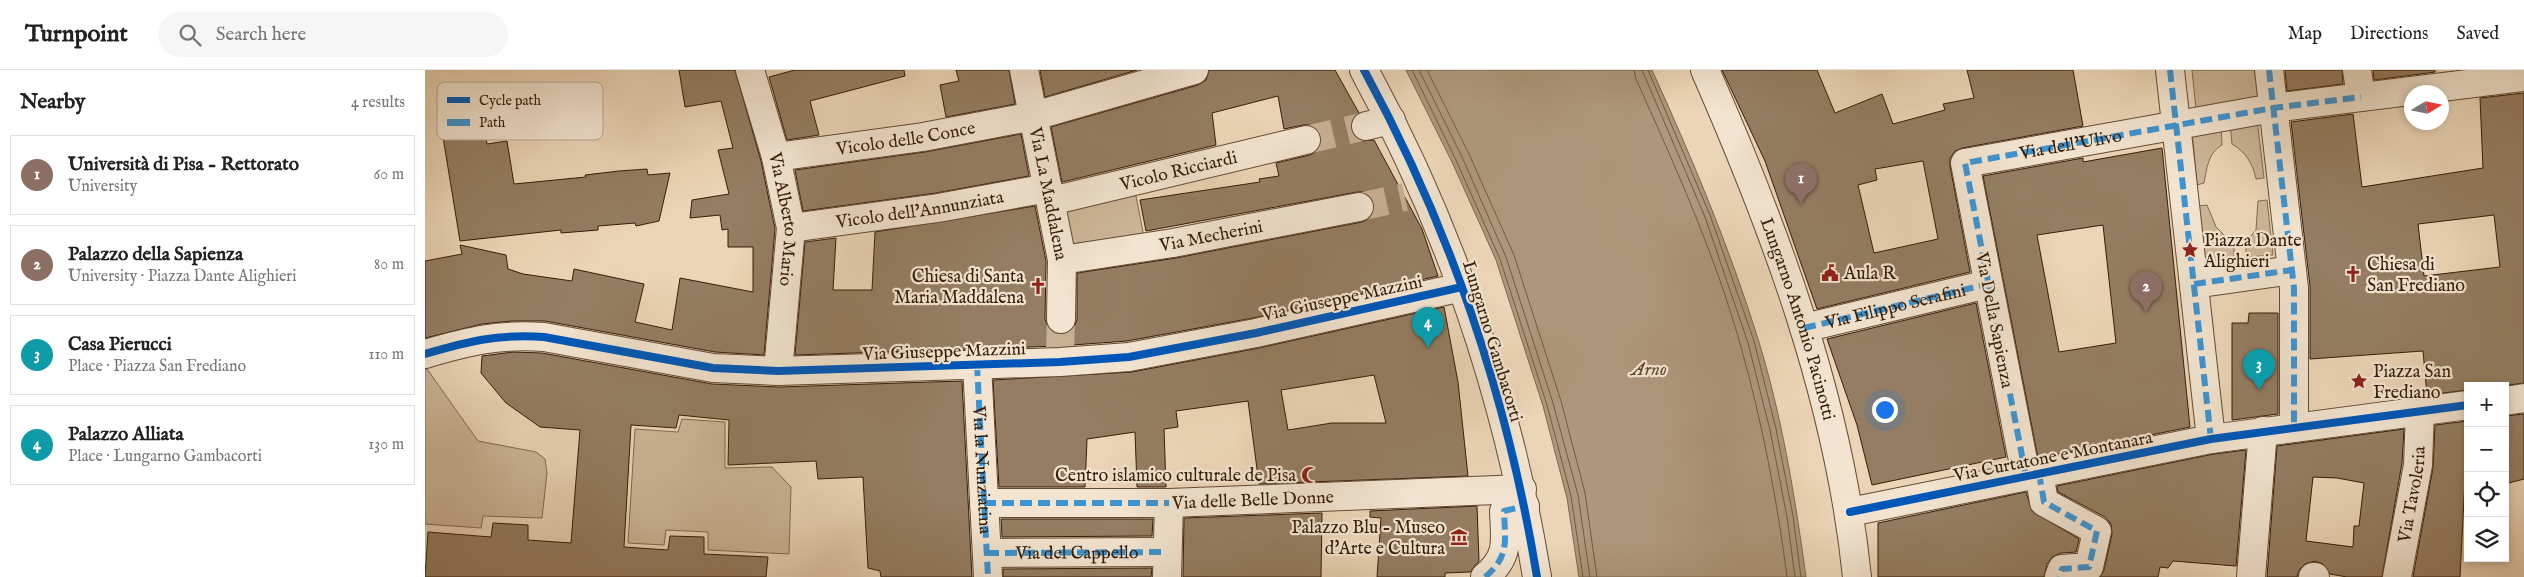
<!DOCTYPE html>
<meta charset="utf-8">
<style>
body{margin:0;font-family:"IM FELL English",serif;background:#f6f6f6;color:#222}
.controls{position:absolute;right:15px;bottom:15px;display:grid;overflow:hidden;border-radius:0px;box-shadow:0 2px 8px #0003}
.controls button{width:45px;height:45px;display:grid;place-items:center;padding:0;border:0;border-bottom:1px solid #e0e0e0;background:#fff;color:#222;font:25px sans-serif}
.compass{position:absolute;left:1979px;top:15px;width:45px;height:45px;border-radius:50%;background:#fff;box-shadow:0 2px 8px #0003;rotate:80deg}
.you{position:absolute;left:1459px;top:339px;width:18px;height:18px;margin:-12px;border:4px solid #fff;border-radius:50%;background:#1a73e8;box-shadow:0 0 0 8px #1a73e833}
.badge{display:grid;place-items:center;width:32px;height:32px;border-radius:50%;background:#ea580c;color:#fff;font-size:16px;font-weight:700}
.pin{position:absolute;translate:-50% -41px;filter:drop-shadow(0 1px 2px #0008)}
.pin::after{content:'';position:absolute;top:26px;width:18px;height:15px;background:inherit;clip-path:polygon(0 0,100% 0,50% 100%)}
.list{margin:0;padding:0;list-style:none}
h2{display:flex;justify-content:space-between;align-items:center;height:65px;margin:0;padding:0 20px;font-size:21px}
h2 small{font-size:16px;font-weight:400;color:#767676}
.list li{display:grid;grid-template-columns:32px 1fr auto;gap:15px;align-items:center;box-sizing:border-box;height:80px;margin:0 10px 10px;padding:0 10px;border:1px solid #e0e0e0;border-radius:0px}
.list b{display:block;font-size:19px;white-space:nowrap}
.list p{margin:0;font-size:16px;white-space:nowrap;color:#767676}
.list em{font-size:16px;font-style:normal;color:#767676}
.icon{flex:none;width:28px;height:28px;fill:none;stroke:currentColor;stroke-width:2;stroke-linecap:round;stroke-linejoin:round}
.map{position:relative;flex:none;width:2099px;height:507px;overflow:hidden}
header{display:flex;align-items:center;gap:30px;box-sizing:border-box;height:70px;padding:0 25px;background:#fff;border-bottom:1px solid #e0e0e0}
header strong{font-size:24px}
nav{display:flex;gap:28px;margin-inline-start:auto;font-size:18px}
.search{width:350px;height:45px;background:#f6f6f6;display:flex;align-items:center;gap:12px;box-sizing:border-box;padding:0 18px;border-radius:28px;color:#767676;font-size:19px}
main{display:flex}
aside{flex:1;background:#fff}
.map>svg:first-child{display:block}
</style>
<header>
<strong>Turnpoint</strong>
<div class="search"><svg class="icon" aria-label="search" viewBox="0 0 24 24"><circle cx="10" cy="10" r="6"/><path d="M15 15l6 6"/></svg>Search here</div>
<nav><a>Map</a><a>Directions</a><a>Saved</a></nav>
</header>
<main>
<aside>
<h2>Nearby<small>4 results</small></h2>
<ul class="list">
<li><span class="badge" style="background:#8d6e63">1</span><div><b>Università di Pisa - Rettorato</b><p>University</p></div><em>60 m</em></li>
<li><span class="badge" style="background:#8d6e63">2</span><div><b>Palazzo della Sapienza</b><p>University · Piazza Dante Alighieri</p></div><em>80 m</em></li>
<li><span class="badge" style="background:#0f9aa8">3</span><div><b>Casa Pierucci</b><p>Place · Piazza San Frediano</p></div><em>110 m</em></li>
<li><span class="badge" style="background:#0f9aa8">4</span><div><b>Palazzo Alliata</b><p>Place · Lungarno Gambacorti</p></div><em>130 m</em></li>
</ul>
</aside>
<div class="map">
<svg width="2099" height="507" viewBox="0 0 2099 507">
<rect width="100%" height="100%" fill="#ebd5b6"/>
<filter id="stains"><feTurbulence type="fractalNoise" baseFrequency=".004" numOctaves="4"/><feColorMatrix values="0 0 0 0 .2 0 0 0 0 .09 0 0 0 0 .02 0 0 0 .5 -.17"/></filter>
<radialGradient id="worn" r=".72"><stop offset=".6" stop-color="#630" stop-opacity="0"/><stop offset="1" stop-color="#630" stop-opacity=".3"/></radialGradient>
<path fill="#ccb698" stroke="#816a50" d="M1767 0H1830L1834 31 1771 39Z
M1832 49 1839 108 1831 109C1828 94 1821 82 1807 74L1805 53Z
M1796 55 1797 75C1783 83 1782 98 1779 113L1772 115 1767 60Z
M710 121 720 172 645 183 636 137Z
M1842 130 1848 185 1822 187 1820 173 1831 160 1833 131Z
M1782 135 1791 157 1809 175V188L1778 192 1773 136Z
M2 299 53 371 111 382 120 389 122 403 117 448 58 446 56 458 0 454V300Z
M257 349 300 352V398L347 397 366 417 364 484 283 480V462L241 460 239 475 203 473 210 359 253 362Z"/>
<path fill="#ad967b" stroke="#7d664d" d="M981 0H1227C1267 88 1304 176 1333 269 1357 346 1370 427 1381 507H1154L1142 428 1118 336 1071 190 1027 92Z"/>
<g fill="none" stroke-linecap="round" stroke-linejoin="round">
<path stroke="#725a42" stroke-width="1" d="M987 0 1031 90 1075 189 1122 335 1146 426 1158 507
M994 0 1037 87 1081 187 1128 333 1153 425 1165 507
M1002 0 1044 84 1089 185 1136 331 1160 423 1172 507
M1209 0 1211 9C1250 96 1290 184 1316 277 1337 352 1352 429 1362 507
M1217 0 1280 147 1323 273 1345 360 1362 447 1370 507
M1223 0 1285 145 1329 271 1351 359 1368 446 1376 507"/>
</g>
<path fill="#947d62" stroke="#361d08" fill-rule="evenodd" d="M254 0H310L336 91 350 159 339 285 290 282 120 251H87L57 254 0 268V191L37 184 35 175 81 185 83 199 98 204 147 211 149 199 219 214 210 252 247 260 255 208 328 222V177H303V159L297 160 295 145 265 148 267 130 304 124 293 80 308 78 296 31 260 37Z
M370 0H479L480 6 385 31 394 65 362 70 344 7Z
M531 0H584L590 34 521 47 515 15 534 11Z
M615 0H712L620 27Z
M784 0H910L934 43 926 51V60L929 66 936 71 949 70 997 159 1013 206 828 248 702 271 634 276 370 285 380 172 411 168 408 220H447L450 162 610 136 621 191 620 249 623 257 628 262 636 265 644 262 649 257 652 250V203L751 188 937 152 945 148 949 142V134L945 126 940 122H932L721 161 715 130 835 112 834 109 854 106 851 93 885 85 892 81 896 75V67L892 59 886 55H878L859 59 853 26 787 43 791 75 637 112 626 57 773 15 781 10Z
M1297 0H1392L1410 43 1457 24 1468 54 1520 40 1518 34 1549 28 1542 0H1648L1658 56 1537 78 1530 81 1525 88V96L1545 202 1392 239 1340 91ZM1498 91 1513 169 1449 183 1433 115 1452 110 1450 99Z
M1860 0H1917L1918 14 1862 21Z
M1948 0H2010V2L1949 10Z
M2099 23V313L2077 316H2043V320L2002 325 1998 281 1885 289V216L1866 52 1928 44 1937 117 2058 98 2055 28ZM2069 145 2075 197 1999 206 1993 154Z
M59 54 62 74 82 71 89 114 161 107 160 105 194 101 222 99 223 105 245 103 234 151 211 156 210 153 173 156V160L136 163V160L35 171 17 61Z
M596 64 604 106 511 123 378 141 370 100 500 82Z
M1737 78 1765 357 1613 388 1558 106 1658 88V92ZM1678 155 1691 273 1634 282 1612 165Z
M1551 233 1581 387 1447 415 1432 355 1402 269Z
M1019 237 1033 312 1043 406 834 414 823 331 751 341 753 357 739 359 741 417H712L710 362 662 369 660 417H574L568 310 707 302 834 278ZM949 305 961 353H907L863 360 856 320Z
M1824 243H1853V344L1807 350V253H1823Z
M88 282 117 283 287 314 354 317 537 311 547 507H456L455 501 443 498 438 407 393 409 391 391 303 395 304 350 254 345 251 358 206 355 199 477 243 480 245 466 279 467V484L343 487 341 507H0L3 462 66 467 68 453 103 455V470L146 473 155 360 115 357 81 333 56 303 57 286Z
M2099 344V409L2080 414V346Z
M2043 351 2035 507H1988L2008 398 2010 355Z
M1979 359 1977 393 1957 507H1922L1905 504 1898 494 1890 491 1880 494 1874 500 1872 507H1842L1852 376ZM1888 407 1912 408 1939 413 1934 456H1929L1928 477 1881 471Z
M1821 380 1811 496 1748 491 1743 498 1735 497 1733 507H1675L1679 500 1687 464 1686 454 1680 447 1633 422 1632 416 1789 384Z
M1601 422 1607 441 1654 469 1651 482 1636 483 1627 487 1622 494 1619 507H1453V453Z
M1052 436 1054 491 1045 502 1020 503V507H952L956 448 945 447V441Z
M897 443 896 507H758L759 448Z
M576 449H728L727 466 577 467Z
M727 498 726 507H578V499Z"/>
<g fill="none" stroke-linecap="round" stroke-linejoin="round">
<path stroke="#c7b093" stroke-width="28" stroke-dasharray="28 14" stroke-linecap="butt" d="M881 70 941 56
M934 137 980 127
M635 282 636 249"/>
<g stroke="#634b34" stroke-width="30">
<g id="minor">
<path id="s1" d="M325 0 351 87 366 158 353 301"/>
<path id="s2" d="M599 0 637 190 636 249"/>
<path d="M939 0C1025 157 1083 330 1112 507"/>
<path id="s3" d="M1280 0C1351 162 1414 330 1432 507"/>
<path d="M1745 0 1786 369"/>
<path d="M1844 0 1869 218V356"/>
<path d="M1932 0 1936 27"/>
<path d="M941 56 966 50"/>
<path id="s4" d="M351 87 498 67 609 46 769 0"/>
<path id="s5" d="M626 131 881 70"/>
<path id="s6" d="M366 158 513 138 623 118"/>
<path id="s7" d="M637 190 748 173 934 137"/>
<path d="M1769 214 1867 200"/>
<path d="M1379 258 1563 214"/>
<path d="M0 284C44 271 73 264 119 267L288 298 353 301 635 292 704 287 831 263 1037 217"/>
<path d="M552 294 563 507"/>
<path d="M2080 331 2099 328"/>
<path d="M1614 403 1619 432 1672 461 1664 497 1637 499 1634 507"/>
<path id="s8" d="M1601 406 1540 93 1848 38 2099 7"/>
<path id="s9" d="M559 433H744L1097 419"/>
<path d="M1425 442 1786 369 2043 335"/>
<path d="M562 483 742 482"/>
<path d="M742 507 744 433"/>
<path d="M1060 507C1085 486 1080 471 1079 441L1100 436"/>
<path d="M1826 507 1838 361"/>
<path d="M1888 507H1890"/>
<path id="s10" d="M1972 507 1993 395 1995 340"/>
</g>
</g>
<use href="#minor" stroke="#f2e4d0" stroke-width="28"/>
<g stroke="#3e94d1" stroke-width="6" stroke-dasharray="12 6" stroke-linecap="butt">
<path d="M1745 0 1786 369"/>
<path d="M1844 0 1869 218V356"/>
<path d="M1769 214 1867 200"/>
<path id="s11" d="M1379 258 1563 214"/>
<path id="s12" d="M552 294 563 507"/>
<path d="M1614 403 1619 432 1672 461 1664 497 1637 499 1634 507"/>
<path d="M1601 406 1540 93 1848 38 1936 27"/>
<path d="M559 433H744"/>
<path id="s13" d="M562 483 742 482"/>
<path d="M1060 507C1085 486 1080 471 1079 441L1100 436"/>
</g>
<g stroke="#f2e4d0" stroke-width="11">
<path id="cycleway" d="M939 0C1025 157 1083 330 1112 507
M0 284C44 271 73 264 119 267L288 298 353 301 635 292 704 287 831 263 1037 217
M1425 442 1786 369 2043 335"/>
</g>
<use href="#cycleway" stroke="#0057b8" stroke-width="8"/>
</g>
<defs>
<g id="sight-bare" transform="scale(1.35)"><path d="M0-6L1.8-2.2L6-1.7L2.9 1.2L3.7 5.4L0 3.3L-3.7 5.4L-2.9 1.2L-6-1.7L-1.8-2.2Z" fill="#8f2418" stroke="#f2e4d0" stroke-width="2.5" paint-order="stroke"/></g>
<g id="civic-bare" transform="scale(1.35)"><path d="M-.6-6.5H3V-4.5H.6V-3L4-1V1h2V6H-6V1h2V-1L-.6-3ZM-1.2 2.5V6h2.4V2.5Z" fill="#8f2418" stroke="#f2e4d0" stroke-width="2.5" paint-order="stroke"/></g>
<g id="church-bare" transform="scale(1.35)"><path d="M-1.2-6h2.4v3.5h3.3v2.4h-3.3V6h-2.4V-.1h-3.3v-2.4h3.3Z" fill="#8f2418" stroke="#f2e4d0" stroke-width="2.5" paint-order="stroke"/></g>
<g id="mosque-bare" transform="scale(1.35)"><path d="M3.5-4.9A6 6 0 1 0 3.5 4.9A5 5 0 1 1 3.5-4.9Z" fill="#8f2418" stroke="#f2e4d0" stroke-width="2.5" paint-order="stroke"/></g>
<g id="museum-bare" transform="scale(1.35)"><path d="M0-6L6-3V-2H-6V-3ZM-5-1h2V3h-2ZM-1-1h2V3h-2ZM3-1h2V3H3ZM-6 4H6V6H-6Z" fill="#8f2418" stroke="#f2e4d0" stroke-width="2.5" paint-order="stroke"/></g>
</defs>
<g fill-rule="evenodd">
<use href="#sight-bare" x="1765" y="180"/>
<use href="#civic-bare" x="1405" y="203"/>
<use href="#church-bare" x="1928" y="204"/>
<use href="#church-bare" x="613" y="216"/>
<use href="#sight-bare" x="1934" y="311"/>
<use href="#mosque-bare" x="885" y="405"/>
<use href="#museum-bare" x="1034" y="467"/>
</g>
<g text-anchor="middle" stroke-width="4.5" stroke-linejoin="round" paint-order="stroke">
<g font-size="18" fill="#361d08" stroke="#f2e4d0">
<text dy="6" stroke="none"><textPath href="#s4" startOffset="131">Vicolo delle Conce</textPath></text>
<text dy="6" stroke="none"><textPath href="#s8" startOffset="426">Via dell'Ulivo</textPath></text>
<text dy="6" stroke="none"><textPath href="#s5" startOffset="131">Vicolo Ricciardi</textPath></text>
<text dy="6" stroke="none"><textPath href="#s2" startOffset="126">Via La Maddalena</textPath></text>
<text dy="6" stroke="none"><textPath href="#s6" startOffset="130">Vicolo dell'Annunziata</textPath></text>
<text dy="6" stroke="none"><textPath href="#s1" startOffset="154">Via Alberto Mario</textPath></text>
<text dy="6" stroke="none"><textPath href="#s7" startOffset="151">Via Mecherini</textPath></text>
<text transform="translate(917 228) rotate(-12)" y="6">Via Giuseppe Mazzini</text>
<text dy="6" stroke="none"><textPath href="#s11" startOffset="94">Via Filippo Serafini</textPath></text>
<text dy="6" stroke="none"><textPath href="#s3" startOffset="266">Lungarno Antonio Pacinotti</textPath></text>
<text transform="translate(1570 250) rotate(79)" y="6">Via Della Sapienza</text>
<text transform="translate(1068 271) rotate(73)" y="6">Lungarno Gambacorti</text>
<text transform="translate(519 281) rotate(-2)" y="6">Via Giuseppe Mazzini</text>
<text transform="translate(1628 386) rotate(-11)" y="6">Via Curtatone e Montanara</text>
<text dy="6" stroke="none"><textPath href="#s12" startOffset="106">Via la Nunziatina</textPath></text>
<text dy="6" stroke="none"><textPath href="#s10" startOffset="84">Via Tavoleria</textPath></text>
<text dy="6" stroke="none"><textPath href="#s9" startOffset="269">Via delle Belle Donne</textPath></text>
<text dy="6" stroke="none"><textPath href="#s13" startOffset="90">Via del Cappello</textPath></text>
</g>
<g font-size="18" fill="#361d08" stroke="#f2e4d0" text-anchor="start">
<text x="1779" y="176">Piazza Dante<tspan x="1779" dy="21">Alighieri</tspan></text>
<text x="1942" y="200">Chiesa di<tspan x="1942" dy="21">San Frediano</tspan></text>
<text x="1419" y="209">Aula R</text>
<text x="599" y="212" text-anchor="end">Chiesa di Santa<tspan x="599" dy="21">Maria Maddalena</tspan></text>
<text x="1948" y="307">Piazza San<tspan x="1948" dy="21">Frediano</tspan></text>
<text x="871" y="411" text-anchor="end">Centro islamico culturale de Pisa</text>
<text x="1020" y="463" text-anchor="end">Palazzo Blu - Museo<tspan x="1020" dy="21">d'Arte e Cultura</tspan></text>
</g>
<g font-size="19" font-style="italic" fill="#604730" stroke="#f2e4d0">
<text x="1224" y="305">Arno</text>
</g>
</g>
<rect x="12" y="12" width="166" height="58" rx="8" fill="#f2e4d0" stroke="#baa894" stroke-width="1"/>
<rect x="22" y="27" width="23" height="6" fill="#0057b8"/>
<rect x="22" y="49" width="23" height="7" fill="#3e94d1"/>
<g font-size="14" fill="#361d08">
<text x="54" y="35">Cycle path</text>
<text x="54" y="57">Path</text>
</g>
<rect width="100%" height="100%" filter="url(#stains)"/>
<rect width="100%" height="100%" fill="url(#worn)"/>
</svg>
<div class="controls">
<button>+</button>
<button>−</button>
<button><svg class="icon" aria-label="locate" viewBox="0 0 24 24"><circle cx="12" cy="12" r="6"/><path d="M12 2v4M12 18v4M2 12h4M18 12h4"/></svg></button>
<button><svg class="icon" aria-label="layers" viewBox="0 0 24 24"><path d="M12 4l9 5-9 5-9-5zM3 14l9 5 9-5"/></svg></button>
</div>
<svg class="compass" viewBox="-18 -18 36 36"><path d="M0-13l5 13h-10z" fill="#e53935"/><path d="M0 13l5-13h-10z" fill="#767676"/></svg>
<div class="you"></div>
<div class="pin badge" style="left:1376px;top:134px;background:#8d6e63">1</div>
<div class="pin badge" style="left:1721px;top:242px;background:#8d6e63">2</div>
<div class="pin badge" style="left:1834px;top:320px;background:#0f9aa8">3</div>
<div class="pin badge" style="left:1003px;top:278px;background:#0f9aa8">4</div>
</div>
</main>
